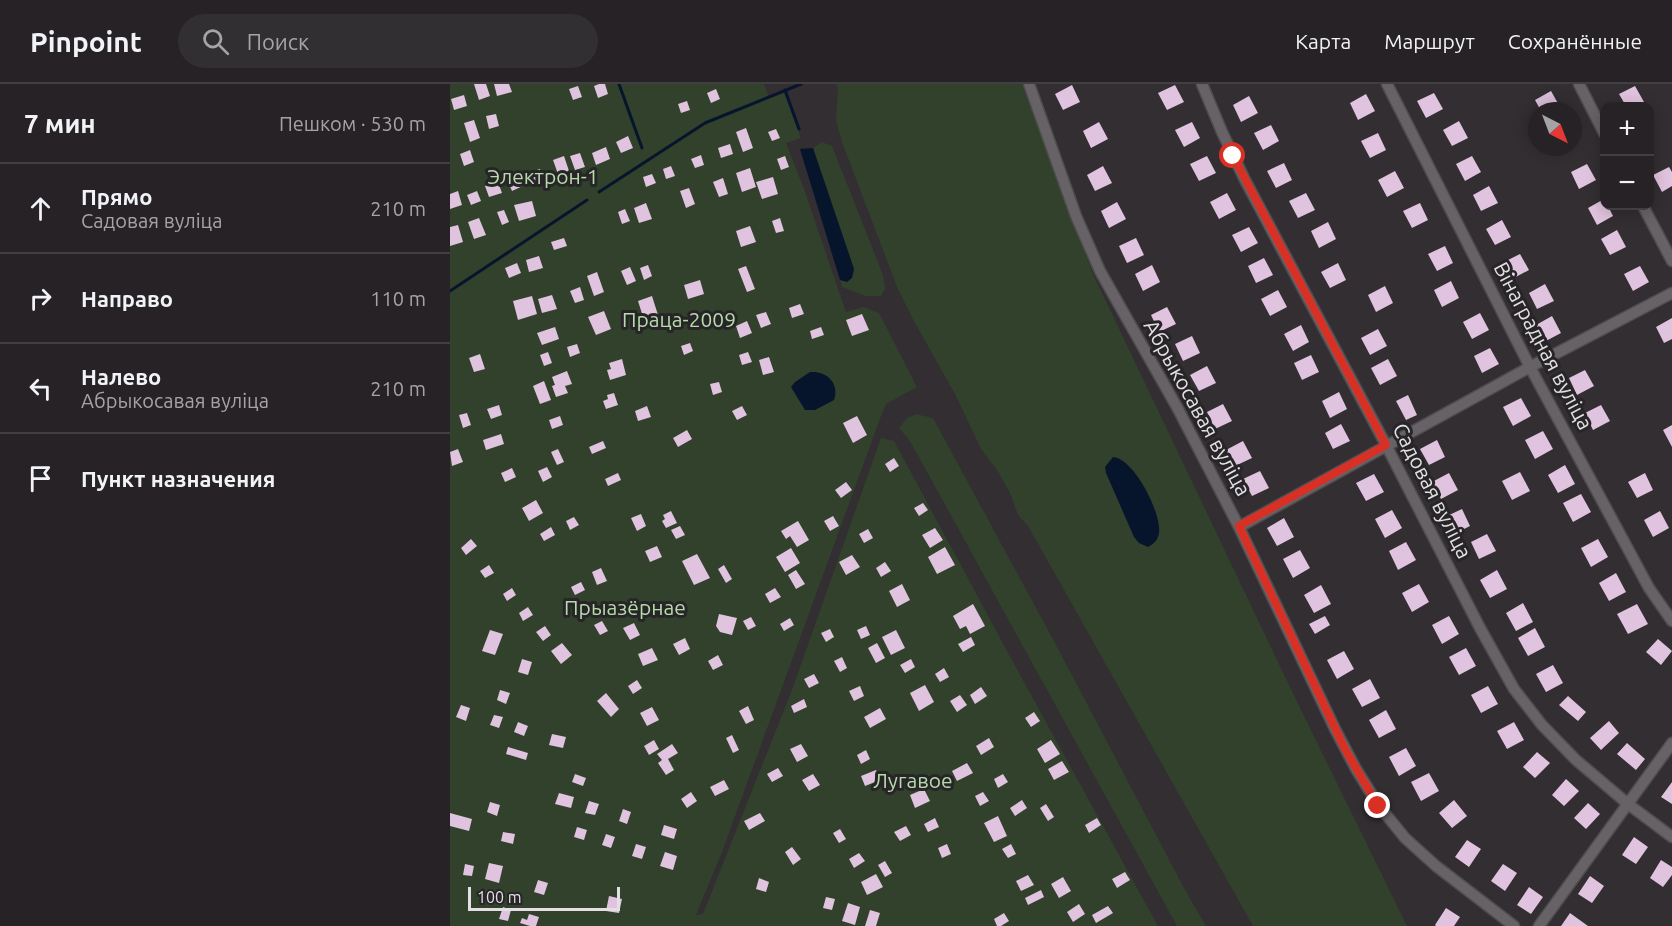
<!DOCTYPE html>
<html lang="ru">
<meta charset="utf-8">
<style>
body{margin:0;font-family:Ubuntu,sans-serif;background:#322f32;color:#f1f3f6}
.controls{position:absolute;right:18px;top:18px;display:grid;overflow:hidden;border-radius:12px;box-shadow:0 3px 15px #0003}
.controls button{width:54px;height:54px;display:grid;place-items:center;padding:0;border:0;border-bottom:2px solid #423f43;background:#262226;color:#f1f3f6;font:30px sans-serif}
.compass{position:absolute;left:1078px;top:18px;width:54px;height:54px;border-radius:50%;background:#262226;box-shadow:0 3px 15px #0003;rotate:138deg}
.scale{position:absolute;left:18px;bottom:15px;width:152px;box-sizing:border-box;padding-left:6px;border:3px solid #e3e0e3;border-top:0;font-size:16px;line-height:21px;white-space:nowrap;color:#e3e0e3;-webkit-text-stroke:4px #282528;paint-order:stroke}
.stop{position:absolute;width:18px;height:18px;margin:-14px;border:4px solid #d93025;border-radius:50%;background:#fff}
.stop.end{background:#d93025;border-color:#fff;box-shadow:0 2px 6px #0008}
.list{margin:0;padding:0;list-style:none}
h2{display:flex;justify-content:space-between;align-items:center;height:78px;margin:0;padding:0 24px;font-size:26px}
h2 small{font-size:20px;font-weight:400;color:#a4a4a7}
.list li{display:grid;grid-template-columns:39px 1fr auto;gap:18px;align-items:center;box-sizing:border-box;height:90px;padding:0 24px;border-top:2px solid #423f43}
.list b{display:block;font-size:22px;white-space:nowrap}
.list p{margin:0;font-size:20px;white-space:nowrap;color:#a4a4a7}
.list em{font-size:20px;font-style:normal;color:#a4a4a7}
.icon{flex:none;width:33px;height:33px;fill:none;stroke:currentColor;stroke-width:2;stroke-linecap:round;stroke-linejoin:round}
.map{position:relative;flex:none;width:1222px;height:842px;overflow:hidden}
header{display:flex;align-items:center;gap:36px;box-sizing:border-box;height:84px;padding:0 30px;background:#262226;border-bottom:2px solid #423f43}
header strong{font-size:28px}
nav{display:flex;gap:33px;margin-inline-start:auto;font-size:21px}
.search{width:420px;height:54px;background:#322f32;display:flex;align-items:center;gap:15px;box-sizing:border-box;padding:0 21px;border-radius:33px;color:#a4a4a7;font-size:22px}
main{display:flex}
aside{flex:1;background:#262226}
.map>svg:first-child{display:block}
</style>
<header>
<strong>Pinpoint</strong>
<div class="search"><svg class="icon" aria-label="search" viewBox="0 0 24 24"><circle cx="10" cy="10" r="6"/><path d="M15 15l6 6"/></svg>Поиск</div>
<nav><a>Карта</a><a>Маршрут</a><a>Сохранённые</a></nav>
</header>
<main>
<aside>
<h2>7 мин<small>Пешком · 530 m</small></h2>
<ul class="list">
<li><svg class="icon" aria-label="ahead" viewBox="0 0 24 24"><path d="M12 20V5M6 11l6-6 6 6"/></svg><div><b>Прямо</b><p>Садовая вуліца</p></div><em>210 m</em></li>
<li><svg class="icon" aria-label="right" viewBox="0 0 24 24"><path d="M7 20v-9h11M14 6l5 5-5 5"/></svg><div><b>Направо</b></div><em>110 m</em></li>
<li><svg class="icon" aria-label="left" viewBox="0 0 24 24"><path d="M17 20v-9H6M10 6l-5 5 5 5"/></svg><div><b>Налево</b><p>Абрыкосавая вуліца</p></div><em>210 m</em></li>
<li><svg class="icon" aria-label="arrive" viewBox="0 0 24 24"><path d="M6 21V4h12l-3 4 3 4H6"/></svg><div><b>Пункт назначения</b></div></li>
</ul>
</aside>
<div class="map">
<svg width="1222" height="842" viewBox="0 0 1222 842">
<rect width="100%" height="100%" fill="#322e32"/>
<path fill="#31412c" d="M0 0H314L319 14 334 9 351 54 336 59 354 105 396 228 414 223 429 229 467 303 436 320 431 332 272 768 246 831 253 830 342 606 431 354 444 357 563 578 708 842H0Z
M386 0H572L643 190 837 597 957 842H803L578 442 568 431 560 409 547 386 531 365 505 310 465 239 447 203 392 58 386 37 388 5Z
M372 58 382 62 433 191 435 205 431 212H416L392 203 390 196 397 198 404 185 363 64Z
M466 330 483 334 604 557 735 806 756 842H727L460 357 449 344 457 334Z"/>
<path fill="#07152c" d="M363 64 404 185 402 194 397 198 390 196 350 65Z
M360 288C376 287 390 298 384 316L365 326H355L341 303 345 298Z
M663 373C684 374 712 430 709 449 708 456 704 460 698 463L689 459 684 453 656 389 655 383Z"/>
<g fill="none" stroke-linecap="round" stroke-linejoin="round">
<path stroke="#07152c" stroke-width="3" d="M169 0 192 64
M335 6 349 45
M149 108 255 39 351 0
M0 207 137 116"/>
</g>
<path fill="#e0c3de" d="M24 0H36L40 12 29 16Z
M44 0H59L62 8 47 12Z
M149 0H155L158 10 148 14 144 2Z
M622 1 630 18 613 26 605 10Z
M725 1 734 18 717 26 708 9Z
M128 2 132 13 123 16 119 5Z
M1185 2 1194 18 1186 22H1176L1169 10Z
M266 5 270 15 261 19 257 9Z
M1101 7 1110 23 1103 27H1091L1085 16Z
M984 9 993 25 976 34 967 17Z
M916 10 925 27 908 36 900 19Z
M14 11 17 22 4 26 1 15Z
M799 12 808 29 791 38 783 21Z
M237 17 240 26 231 29 228 20Z
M46 30 49 42 39 45 36 32Z
M24 36 30 54 20 58 14 39Z
M1009 37 1018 54 1002 62 993 46Z
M649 38 658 55 641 64 633 47Z
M742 38 750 54 734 63 725 46Z
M821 41 829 57 813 66 804 49Z
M296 44 303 64 293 68 286 48Z
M326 45 330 54 322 57 318 48Z
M928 49 936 66 920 74 911 57Z
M178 52 183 64 171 69 166 58Z
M280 60 283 70 271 74 268 64Z
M156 63 160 75 146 81 142 69Z
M20 66 24 78 14 82 10 70Z
M130 69 135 83 125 86 120 72Z
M251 71 254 81 245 84 241 75Z
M114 72 119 87 108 90 103 76Z
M335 72 339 83 331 86 327 75Z
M757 72 766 89 749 97 740 80Z
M1022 72 1031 88 1015 97 1006 80Z
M834 79 842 96 826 104 817 87Z
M1137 80 1146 96 1129 105 1121 88Z
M221 82 225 92 216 95 213 85Z
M653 82 662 99 645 107 637 91Z
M1219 83 1222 88V102L1212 108 1203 91Z
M300 84 306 103 292 108 286 89Z
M90 85 93 95 84 98 81 88Z
M69 86 75 101 62 107 55 91Z
M945 87 954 104 937 113 928 96Z
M202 90 206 99 196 103 193 93Z
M323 93 328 110 312 115 306 98Z
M273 94 278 110 269 113 263 98Z
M48 98 52 109 39 113 35 102Z
M1039 102 1048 119 1031 127 1023 111Z
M239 104 245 120 236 124 230 107Z
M8 107 12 121 0 125V110Z
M27 107 31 117 21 121 17 111Z
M777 109 786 126 769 135 760 118Z
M856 109 865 126 848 134 839 117Z
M1154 115V122H1158L1163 132 1147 141 1138 124Z
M82 117 86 132 69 137 64 121Z
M667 118 676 135 659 144 651 127Z
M196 119 202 135 189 139 184 124Z
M970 119 978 136 962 144 953 127Z
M175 125 180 137 172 140 168 128Z
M54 126 59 138 52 141 47 128Z
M29 134 36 151 24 155 18 138Z
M330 134 334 147 326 149 322 137Z
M1052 136 1061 153 1045 161 1036 145Z
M878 138 886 155 869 164 861 147Z
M8 141 13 158 0 162V143Z
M300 142 306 158 291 163 286 147Z
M799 143 808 159 791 168 782 151Z
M1167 146 1176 163 1160 171 1151 155Z
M114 154 117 162 104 166 101 158Z
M686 154 694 171 677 179 669 162Z
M995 162 1003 179 987 187 978 170Z
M1070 170 1079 186 1062 195 1054 178Z
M89 172 93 184 79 188 76 176Z
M814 174 823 191 806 199 798 182Z
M67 179 71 189 59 194 55 184Z
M888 179 896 196 880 204 871 188Z
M198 181 202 192 194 196 190 184Z
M702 181 710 198 693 207 685 190Z
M296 182 305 205 297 208 288 185Z
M1190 182 1199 198 1183 207 1174 190Z
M180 183 186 197 177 201 171 187Z
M147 188 154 208 144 212 137 192Z
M250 196 254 210 238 215 234 201Z
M1001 197 1009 214 992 223 984 206Z
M1095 200 1104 217 1087 225 1079 209Z
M935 202 943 219 926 228 918 211Z
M130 203 134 216 125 219 120 207Z
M828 206 837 223 820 232 811 215Z
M102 211 107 225 92 229 88 215Z
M82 212 87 230 68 236 63 217Z
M202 212 208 231 194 236 188 217Z
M350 220 354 230 342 234 339 224Z
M717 223 726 240 709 248 701 231Z
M154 227 161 245 146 251 138 233Z
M316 228 321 240 311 244 306 231Z
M1030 229 1039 246 1022 255 1013 238Z
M412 230 419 246 402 252 396 236Z
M1102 232 1111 249 1094 258 1086 241Z
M1222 234V255L1214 259 1206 243Z
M297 237 302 249 290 254 286 242Z
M851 241 859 258 843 267 834 250Z
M105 243 109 255 92 261 87 249Z
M371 243 374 251 362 255 360 247Z
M928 245 937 262 920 271 911 254Z
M742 252 750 269 733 277 725 260Z
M240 259 243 267 234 271 231 262Z
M127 260 130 269 120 273 117 263Z
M1040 264 1049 280 1032 289 1024 272Z
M98 268 102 279 94 282 90 271Z
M298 268 302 278 292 281 289 271Z
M30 270 35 285 24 288 19 274Z
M861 271 869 288 852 296 844 279Z
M319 273 324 288 313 291 309 276Z
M172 275 176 291 160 296 157 286 161 285 159 279Z
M938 275 947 292 930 301 921 284Z
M757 282 766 299 749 307 740 291Z
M1135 286 1144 302 1127 311 1119 294Z
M117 287 122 300 115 302 118 309 106 313 102 302 105 301 102 293Z
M94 297 101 316 90 320 83 302Z
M269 298 272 308 263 311 260 300Z
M889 308 897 325 880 334 872 317Z
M164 309 168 321 156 325 153 317 158 315 157 311Z
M958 311 967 331 956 336 946 317Z
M1071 314 1081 332 1063 342 1053 323Z
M773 320 782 337 765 345 757 328Z
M49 321 52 331 41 335 37 325Z
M1151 321 1160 337 1143 346 1135 329Z
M197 322 201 333 188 337 185 327Z
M292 322 297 331 287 336 282 327Z
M17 329 21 341 13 344 9 331Z
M110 332 113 341 102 345 99 336Z
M407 332 417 351 403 359 393 339Z
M891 340 900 357 883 365 875 349Z
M1222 341V363L1213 346Z
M237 346 242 355 228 363 223 354Z
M1093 347 1103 365 1085 375 1075 356Z
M51 350 54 360 36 366 33 356Z
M987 356 995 373 979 381 970 365Z
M153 357 156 364 142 370 139 363Z
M793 357 802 374 785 382 776 366Z
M8 365 13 378 2 382 0 368Z
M108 365 114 378 107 381 101 368Z
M444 374 449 382 440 388 435 380Z
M1115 381 1125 400 1108 409 1098 391Z
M97 383 102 393 93 398 88 387Z
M62 384 66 393 55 398 51 389Z
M810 387 819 404 802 412 793 395Z
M1070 388 1080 407 1062 416 1052 397Z
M168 389 171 396 158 402 155 395Z
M999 389 1008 406 991 415 982 398Z
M1195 389 1203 406 1187 414 1178 398Z
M924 390 934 408 916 417 906 399Z
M396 398 402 406 391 414 385 406Z
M1131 410 1141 428 1123 438 1113 419Z
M86 416 93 429 79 437 72 424Z
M473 419 478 426 469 432 464 424Z
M1012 425 1020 442 1004 450 995 433Z
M942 426 952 444 935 454 925 435Z
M221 427 227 439 216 444 212 437 215 435 213 431Z
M1210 427 1219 444 1203 453 1194 436Z
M191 430 196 442 187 447 181 434Z
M383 432 389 442 380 447 374 437Z
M124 433 129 441 120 446 116 437Z
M834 434 844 453 827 462 817 444Z
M348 437 359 456 347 463 340 452 336 455 331 447Z
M230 442 235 451 226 455 221 446Z
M101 443 105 451 94 457 90 450Z
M485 444 493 456 480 464 472 451Z
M418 445 423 454 414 459 409 450Z
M1037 450 1046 467 1029 475 1021 458Z
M21 455 27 462 16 471 11 464Z
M1148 455 1158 473 1141 483 1131 464Z
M956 458 966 476 948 486 939 467Z
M207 462 212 473 200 478 195 467Z
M495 463 505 481 487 490 478 473Z
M341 464 350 479 335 488 326 473Z
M850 466 860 484 843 494 833 475Z
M247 470 260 494 244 501 232 477Z
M402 471 410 483 396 491 389 478Z
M435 478 441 487 431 493 426 484Z
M39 481 44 489 35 494 30 487Z
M274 481 282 495 276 499 268 485Z
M151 484 157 497 147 501 142 488Z
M346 486 355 500 346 505 338 491Z
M1047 486 1057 505 1040 514 1030 496Z
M1166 489 1176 508 1159 517 1149 499Z
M131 498 135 506 125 511 121 503Z
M452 500 460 516 447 523 439 507Z
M969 500 979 518 962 528 952 509Z
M871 501 881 520 864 529 854 511Z
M62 504 66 511 57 517 53 510Z
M325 504 331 513 320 519 315 510Z
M1073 519 1083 538 1066 547 1056 529Z
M523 520 535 542 520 550 516 542 510 545 503 532Z
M1187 520 1198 540 1178 550 1167 530Z
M78 523 83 531 73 537 69 529Z
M269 530 287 534 282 551 270 548 266 542Z
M875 532 880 541 865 550 859 540Z
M999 532 1009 550 992 560 982 541Z
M301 533 306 542 298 546 293 537Z
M340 534 344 541 334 547 330 540Z
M152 537 158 547 150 551 144 541Z
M184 539 190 551 180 556 173 544Z
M95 542 101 551 93 557 86 548Z
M416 542 420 551 411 555 407 546Z
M1085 544 1095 563 1078 572 1068 554Z
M380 545 384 553 376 558 371 549Z
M40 546 53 550 45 571 32 567Z
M446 546 455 564 441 571 432 553Z
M521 553 525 561 513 568 508 560Z
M235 554 240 565 229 571 223 560Z
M1208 555 1222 567 1211 581 1196 568Z
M112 559 122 571 111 580 101 567Z
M427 559 435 574 426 579 418 564Z
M202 564 208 576 193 582 188 570Z
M1016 564 1026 582 1009 591 999 573Z
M894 567 904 585 887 595 877 576Z
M268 571 273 581 263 586 258 577Z
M392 573 397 584 390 588 384 577Z
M72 575 82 578 78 591 68 588Z
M461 575 465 583 455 589 450 581Z
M1103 581 1113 599 1096 608 1086 590Z
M494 584 499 593 490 598 485 590Z
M364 590 369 599 359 604 354 595Z
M920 595 930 614 912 623 902 605Z
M187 596 192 604 183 610 178 602Z
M475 601 484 618 469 627 460 609Z
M410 602 414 612 404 617 399 607Z
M1038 602 1048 620 1031 629 1021 611Z
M531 603 537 612 525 620 520 611Z
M50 606 60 609 56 620 47 616Z
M156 609 169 625 161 633 147 617Z
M510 611 517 621 507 628 500 617Z
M1118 612 1136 628 1128 637 1109 621Z
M354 615 357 623 344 629 341 622Z
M11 621 20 624 16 637 6 633Z
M298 622 304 636 296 640 289 627Z
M202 623 209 636 197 642 190 629Z
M430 624 436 635 420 644 414 633Z
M936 626 946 645 929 654 919 636Z
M584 628 590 637 581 643 575 634Z
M44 631 53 633 49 644 40 641Z
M1159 637 1169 649 1151 666 1140 654Z
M68 638 78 642 74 652 64 648Z
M1064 638 1074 656 1057 665 1047 647Z
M102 650 116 653 113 664 99 661Z
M282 651 289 666 283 669 276 654Z
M539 654 544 663 531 671 526 662Z
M204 656 209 665 199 671 194 662Z
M601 656 610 670 595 679 587 665Z
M1177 659 1195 675 1186 686 1167 670Z
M222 660 228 669 218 675 224 686 216 691 208 679 212 676 207 670Z
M351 660 358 672 347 678 340 665Z
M58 663 78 669 76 676 56 670Z
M956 664 966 682 949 692 939 673Z
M416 666 420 675 411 680 407 671Z
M1087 668 1100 679 1085 694 1073 683Z
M612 677 619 688 604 696 598 685Z
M517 679 523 689 507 697 502 687Z
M328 684 333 692 322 698 317 690Z
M426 686 430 696 415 702 411 692Z
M979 689 989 707 971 717 961 698Z
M125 690 136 694 133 702 122 698Z
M363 690 370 701 359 707 352 696Z
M553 690 558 698 548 704 544 695Z
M1116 695 1129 707 1114 722 1102 711Z
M274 696 279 705 265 712 260 703Z
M1222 698V720L1211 713Z
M474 705 480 717 465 724 460 711Z
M241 708 247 717 237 724 231 715Z
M533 708 539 717 530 722 525 712Z
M109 709 124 713 121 724 105 720Z
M572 716 577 724 565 732 560 724Z
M1004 716 1017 732 1002 744 989 729Z
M139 717 149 720 145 731 135 729Z
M40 718 50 721 47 732 37 728Z
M1138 719 1150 730 1136 745 1124 734Z
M596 720 604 733 598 737 590 724Z
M173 725 181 728 177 740 169 737Z
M0 729 22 735 19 747 0 742Z
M310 729 315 737 299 746 294 737Z
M548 732 557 752 544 758 534 739Z
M485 734 489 743 478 748 474 740Z
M647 734 651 741 639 749 635 741Z
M214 741 227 745 224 755 211 751Z
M456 742 461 751 450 757 444 748Z
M127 743 137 746 134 756 124 753Z
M390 745 396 755 389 759 383 749Z
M53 748 65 750 63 760 51 757Z
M156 750 165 753 161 764 152 761Z
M1184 753 1198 763 1186 780 1172 771Z
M1017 756 1031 765 1019 783 1005 773Z
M186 760 196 763 192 775 182 772Z
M497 760 501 770 492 774 488 764Z
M561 760 566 770 558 774 552 765Z
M342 763 351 775 343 781 335 768Z
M215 768 227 772 223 786 210 782Z
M409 769 415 777 404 784 399 775Z
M1211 776 1222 783V791L1213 803 1200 794Z
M435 777 442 789 435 793 428 781Z
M39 779 53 782 49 799 35 795Z
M15 780 24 782 22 792 13 791Z
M1053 780 1067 789 1055 807 1041 797Z
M675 788 680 796 667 804 662 795Z
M426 790 433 803 417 811 411 798Z
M578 791 584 801 571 807 566 797Z
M1140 792 1154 802 1142 819 1128 810Z
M613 793 621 807 609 814 601 800Z
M309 794 319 798 316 808 306 805Z
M88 796 98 799 94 811 84 808Z
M1079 803 1093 813 1081 830 1067 821Z
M591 806 594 813 578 821 575 814Z
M159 812 172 815 169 829 156 827Z
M376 813 385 815 382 826 373 824Z
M398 819 410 823 405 841 392 837Z
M629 820 635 830 623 838 617 828Z
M658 822 663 829 646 839 642 831Z
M53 823 61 826 58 837 49 835Z
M996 824 1010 833 1004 842H986L985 841Z
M420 826 430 829 426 842H415Z
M554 829 559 837 551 842H547L544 835Z
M1120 829 1138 842H1111Z
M79 830 89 833 86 842H80L70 839 72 834 77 836Z"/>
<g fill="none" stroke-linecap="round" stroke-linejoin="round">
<g stroke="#4e4b4e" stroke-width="13">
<path id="minor" d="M579 0 626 132 650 187 728 325 789 443 885 645 906 685 929 722 955 754 986 782 1064 842
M752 0 772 48 795 96 936 361 1030 544 1064 605 1092 641 1126 676 1178 720 1222 753
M937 0 1080 283 1199 504 1222 537
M1129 0 1154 49
M1193 122 1222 177
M789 443 1080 283 1222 209
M1089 842 1222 659"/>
</g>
<use href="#minor" stroke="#666265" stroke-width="10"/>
</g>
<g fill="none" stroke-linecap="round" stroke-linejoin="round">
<path stroke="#d93025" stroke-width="8" d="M783 72 936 361 789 442 895 665 928 722"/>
</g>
<g text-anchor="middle" stroke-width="6" stroke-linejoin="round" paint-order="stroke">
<g font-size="21" fill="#b5dba9" stroke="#282528">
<text x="93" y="100">Электрон-1</text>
<text x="229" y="243">Праца-2009</text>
<text x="175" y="531">Прыазёрнае</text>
<text x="463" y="704">Лугавое</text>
</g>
<g font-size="21" fill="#e3e0e3" stroke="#282528">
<text transform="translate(1093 262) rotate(62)" y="7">Вінаградная вуліца</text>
<text transform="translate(747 324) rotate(61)" y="7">Абрыкосавая вуліца</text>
<text transform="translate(982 407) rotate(63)" y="7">Садовая вуліца</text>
</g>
</g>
</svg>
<div class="controls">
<button>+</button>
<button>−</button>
</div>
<svg class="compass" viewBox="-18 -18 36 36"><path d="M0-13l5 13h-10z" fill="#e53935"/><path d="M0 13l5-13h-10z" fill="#a4a4a7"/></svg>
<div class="scale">100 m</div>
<div class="stop" style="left:783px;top:72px"></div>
<div class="stop end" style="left:928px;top:722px"></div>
</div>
</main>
